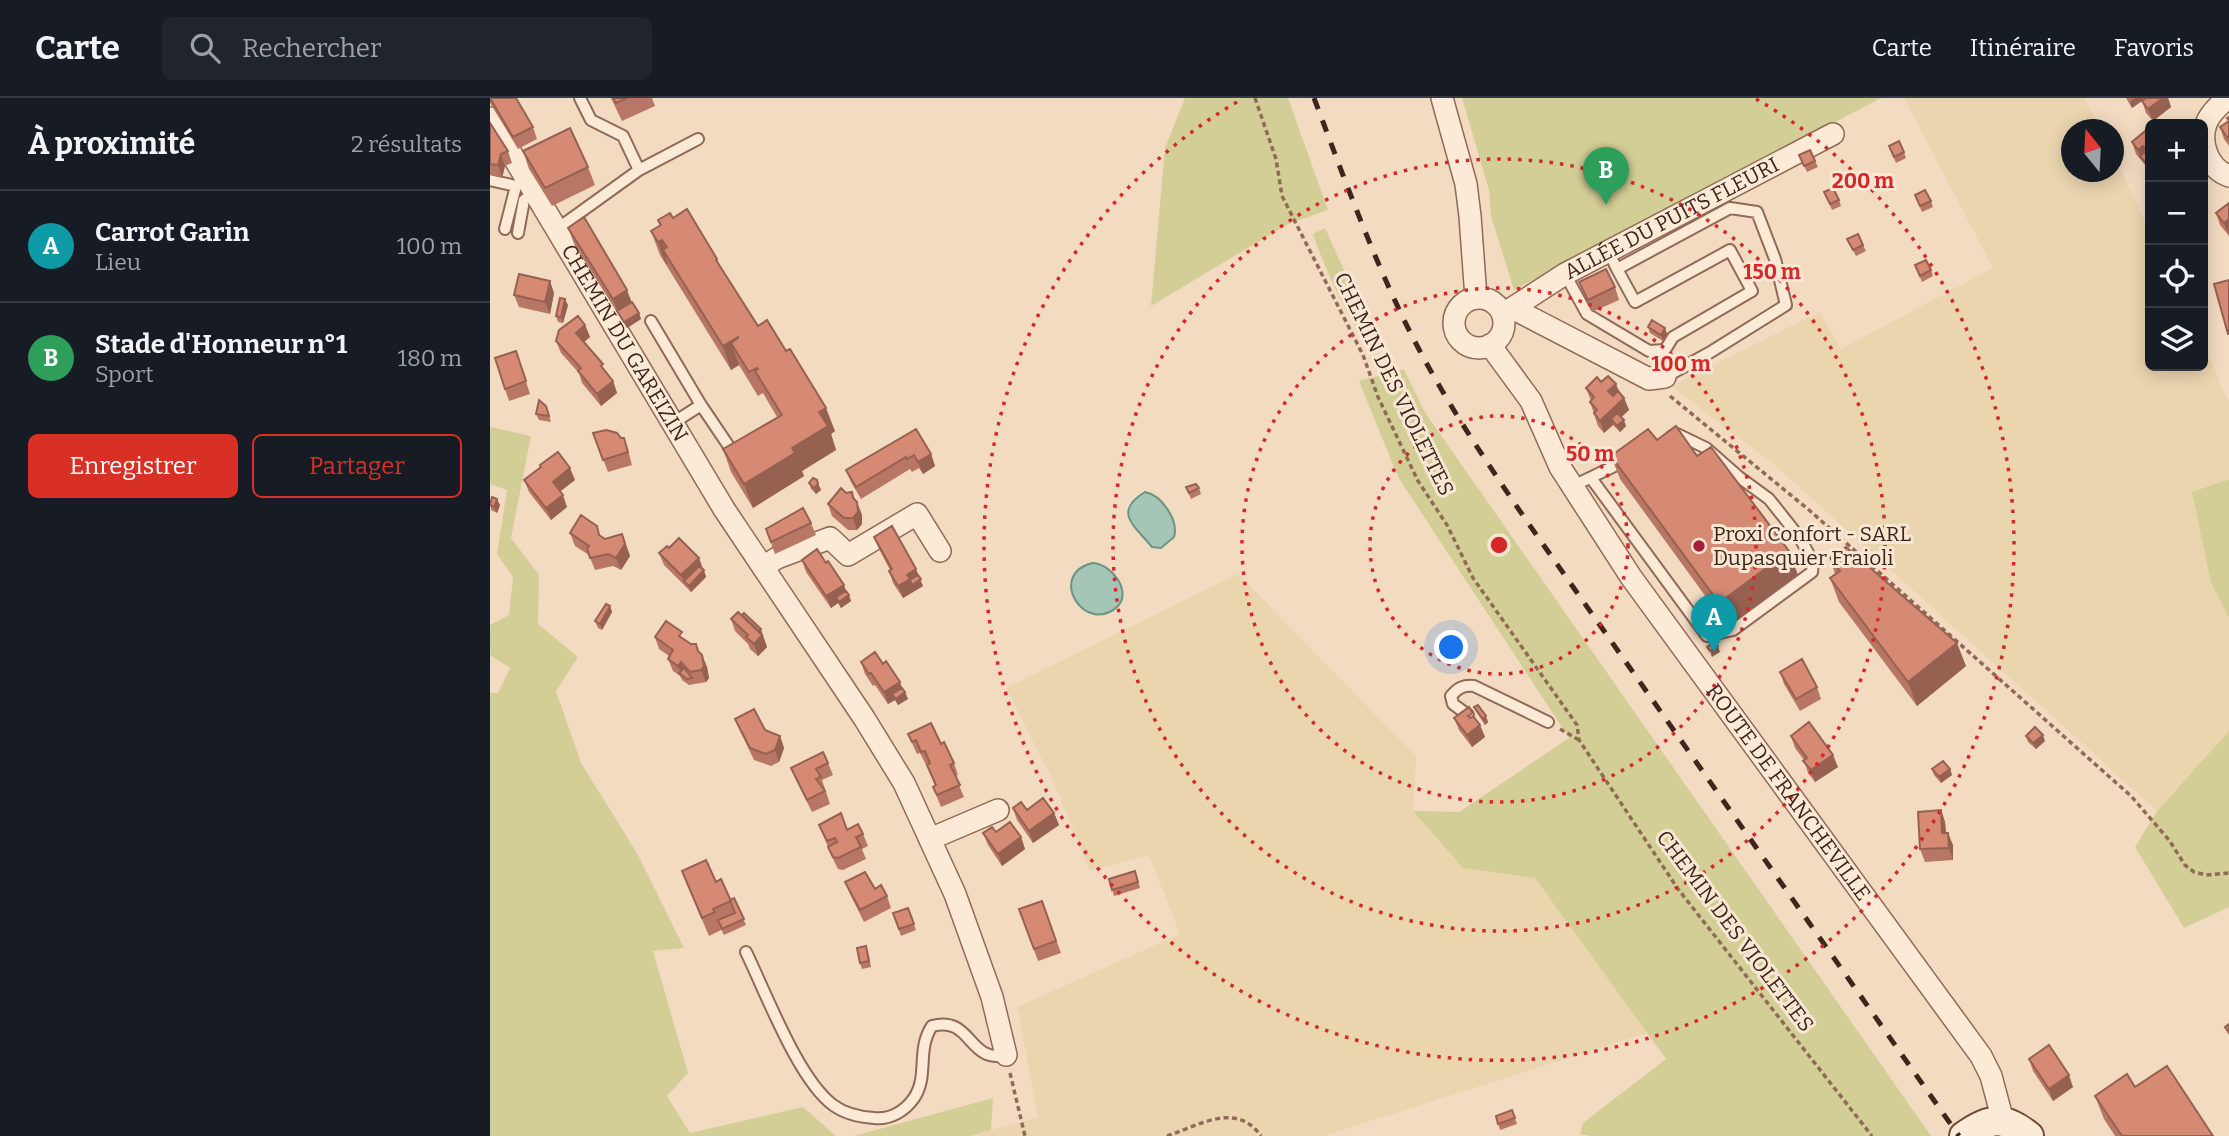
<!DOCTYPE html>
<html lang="fr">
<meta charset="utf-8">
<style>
body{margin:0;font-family:Bitter,serif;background:#20242c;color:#f1f3f6}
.controls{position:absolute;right:21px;top:21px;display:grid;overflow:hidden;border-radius:10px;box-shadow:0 4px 18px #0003}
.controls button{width:63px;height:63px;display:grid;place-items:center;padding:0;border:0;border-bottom:2px solid #363941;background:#171b24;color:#f1f3f6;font:35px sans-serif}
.compass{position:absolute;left:1571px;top:21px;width:63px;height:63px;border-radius:50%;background:#171b24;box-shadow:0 4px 18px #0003;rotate:342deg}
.you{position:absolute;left:962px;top:550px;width:24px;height:24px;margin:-18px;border:5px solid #fff;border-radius:50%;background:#1a73e8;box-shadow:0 0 0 10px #1a73e833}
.badge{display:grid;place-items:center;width:46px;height:46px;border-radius:50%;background:#d93025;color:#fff;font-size:23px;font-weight:700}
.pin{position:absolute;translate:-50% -58px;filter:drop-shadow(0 2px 4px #0008)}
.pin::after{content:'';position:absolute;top:37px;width:24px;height:21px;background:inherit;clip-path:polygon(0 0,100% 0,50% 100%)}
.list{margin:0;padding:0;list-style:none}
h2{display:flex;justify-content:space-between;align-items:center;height:91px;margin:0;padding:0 28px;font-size:30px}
h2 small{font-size:23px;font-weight:400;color:#9ea1a6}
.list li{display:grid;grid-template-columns:46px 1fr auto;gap:21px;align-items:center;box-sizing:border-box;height:112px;padding:0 28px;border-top:2px solid #363941}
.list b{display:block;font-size:26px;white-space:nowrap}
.list p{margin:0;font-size:23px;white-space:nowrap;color:#9ea1a6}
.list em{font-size:23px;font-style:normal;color:#9ea1a6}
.actions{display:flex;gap:14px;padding:21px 28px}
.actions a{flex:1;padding:16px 0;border:2px solid #d93025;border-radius:10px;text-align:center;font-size:24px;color:#d93025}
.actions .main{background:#d93025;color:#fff}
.icon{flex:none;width:38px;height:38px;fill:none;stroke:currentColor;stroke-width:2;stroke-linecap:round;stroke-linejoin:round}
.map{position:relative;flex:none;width:1739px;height:1038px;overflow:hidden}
header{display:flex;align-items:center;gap:42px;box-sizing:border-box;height:98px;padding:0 35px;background:#171b24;border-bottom:2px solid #363941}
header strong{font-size:33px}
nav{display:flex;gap:38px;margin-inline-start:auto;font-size:24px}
.search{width:490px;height:63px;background:#20242c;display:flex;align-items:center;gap:18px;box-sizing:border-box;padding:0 24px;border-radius:10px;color:#9ea1a6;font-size:26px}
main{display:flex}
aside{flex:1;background:#171b24}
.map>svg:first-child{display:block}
</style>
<header>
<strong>Carte</strong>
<div class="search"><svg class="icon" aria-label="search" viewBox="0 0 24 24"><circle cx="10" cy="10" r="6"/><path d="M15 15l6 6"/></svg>Rechercher</div>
<nav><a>Carte</a><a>Itinéraire</a><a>Favoris</a></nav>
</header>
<main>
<aside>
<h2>À proximité<small>2 résultats</small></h2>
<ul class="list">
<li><span class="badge" style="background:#0f9aa8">A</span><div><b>Carrot Garin</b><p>Lieu</p></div><em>100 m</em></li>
<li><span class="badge" style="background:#2e9e5b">B</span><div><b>Stade d'Honneur n°1</b><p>Sport</p></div><em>180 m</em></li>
</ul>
<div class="actions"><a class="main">Enregistrer</a><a>Partager</a></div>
</aside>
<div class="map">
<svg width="1739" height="1038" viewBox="0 0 1739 1038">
<rect width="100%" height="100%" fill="#f3dbc2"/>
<path fill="#ead5af" d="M1414 0H1594L1610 31 1582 32V74H1624V58L1660 134V268H1713V246L1739 305V381L1702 394 1721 485 1739 520V633L1667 713 1287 369 1181 288 1330 214 1351 251 1503 170Z
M748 476 926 658 923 713 973 770 1045 780 1157 935 833 1038H480L548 1019 527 909 690 836 659 757 600 773 564 685 516 590Z"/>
<path fill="#d3ce95" d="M695 0H798L838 112 798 126 661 208 675 50Z
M972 0H1391L1024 192 1001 118 999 92Z
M835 130 887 245 879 250C855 214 837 177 823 136Z
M914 271 934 313 1441 1038H1101L1090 1036 1093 1025 1176 961 1045 780 973 770 923 713 969 714 1079 640 908 379 869 283Z
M0 329 41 338 21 440 49 477 48 526 88 559 66 593 91 665 147 755 194 850 163 853 198 975 177 998 200 1035 313 1009 346 1038H0V595H8L20 570 0 557V527L19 517 23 479 7 456 17 392 0 386Z
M1739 381V520L1721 485 1702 394Z
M1739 633V809L1694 830 1645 749 1667 713Z
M503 1000 501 1032 480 1038H364Z"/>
<path fill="#a5c5b6" stroke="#6a9582" stroke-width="2" d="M655 394C672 397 689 423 684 439L671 450 662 449C645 428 622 414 655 394Z
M602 465C621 465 642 493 628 508 596 539 556 477 602 465Z"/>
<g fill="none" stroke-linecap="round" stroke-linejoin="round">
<g stroke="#906a57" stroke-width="14">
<path id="service" d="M90 0 101 22 133 38 149 72
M0 82 26 88 31 85
M15 131 26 88
M67 131 149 72 208 41
M28 135 34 102 45 95
M1124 165 1127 171 1240 110 1267 114 1285 161 1296 207 1219 255 1175 279
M1075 176 1097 216 1159 253 1175 252 1183 239 1262 193 1240 152 1145 204 1127 171
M161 223 211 307 183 325
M211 307 242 353
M1101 380 1217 538 1243 532 1322 474 1323 464 1310 440 1279 401 1249 379 1216 350 1187 336 1182 338
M1083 388 1137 362
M978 617 963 606 961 598C968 590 973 587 984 588L1058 624
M256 854C276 895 308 981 343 1007 355 1016 369 1019 384 1020 400 1022 415 1013 424 1000 439 978 426 952 442 928 482 917 478 966 516 957"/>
</g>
<g stroke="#906a57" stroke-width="24">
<g id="minor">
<path d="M952 0 976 86 980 118 986 200"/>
<path d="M1738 0C1729 7 1720 15 1716 26 1709 46 1719 71 1739 78"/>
<path id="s1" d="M0 20 234 411 374 620 414 685 465 796 502 899 516 957"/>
<circle cx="989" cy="225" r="25"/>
<path d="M1024 211 1159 281 1175 279"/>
<path id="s2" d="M1013 216 1075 176 1343 36"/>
<path id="s3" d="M1000 247 1041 303 1070 369 1141 479 1491 958 1501 978 1513 1023"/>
<path d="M273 469 287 460 340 440 358 457 427 416 450 453"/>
<path d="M440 741 508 712"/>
</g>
</g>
<g stroke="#714b3a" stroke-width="32">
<path id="secondary" d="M1474 1038C1500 1019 1514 1018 1539 1038"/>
</g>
<path stroke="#906a57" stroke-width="3.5" stroke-dasharray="5 3.5" stroke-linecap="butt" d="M765 0 786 61 792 98 873 257 888 299 928 383 957 427 983 480 1087 627 1089 642 1188 791 1382 1038
M1180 298 1319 412 1641 698 1679 742 1695 767 1704 774 1716 777 1739 775
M1070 631 1089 642
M520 975 535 1038
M677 1038C710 1027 746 1003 771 1038"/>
<use href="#service" stroke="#fcead7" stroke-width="10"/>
<use href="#minor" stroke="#fcead7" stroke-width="21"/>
<use href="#secondary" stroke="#fcead7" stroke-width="28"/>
<path stroke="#3e261d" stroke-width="5" stroke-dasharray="12 12" stroke-linecap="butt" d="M824 0C854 80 883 160 921 236 954 301 995 362 1036 422L1469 1038"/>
</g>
<path fill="#b87764" d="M0 0 43 29 47 41 28 51 0 5Z
M121 0H162L165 8 132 23Z
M1636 0H1678L1681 9 1663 23 1656 15 1652 3 1642 10Z
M1739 19V48L1734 41 1730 29 1738 23Z
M0 25 18 53 22 65 15 68 12 80 0 77Z
M1660 29V73L1646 56 1642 44Z
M1399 48 1414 54 1416 60 1406 65Z
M33 53 98 69 105 87 62 108 39 71Z
M1309 57 1325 63 1328 69 1317 74Z
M1334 94 1349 102 1351 108 1342 112Z
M1425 97 1441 103 1443 109 1432 114Z
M1739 105V138L1730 127 1726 115Z
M183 120 227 161 230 169 268 228 345 333 341 336 346 352 312 373 314 378 263 410 241 374 233 351 287 319 273 295 268 298 249 267 241 272 170 157 161 133 170 128 168 122Z
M78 130 142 204 149 215 151 221 137 230 85 148Z
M1357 141 1373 147 1376 153 1366 158Z
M1425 167 1441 172 1443 178 1432 184Z
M1089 184 1125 189 1129 202 1102 214Z
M64 195 60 216 29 209 24 197Z
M78 207 73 225 68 224 66 218Z
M95 227 100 239 94 244 123 283 127 295 111 308 92 285 89 275 71 255 66 243Z
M1158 229 1175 230 1177 236 1173 243 1160 235Z
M26 253 40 296 19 303 15 291Z
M1111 284 1129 293 1134 300 1139 312 1131 319 1136 328 1130 334 1123 327 1114 335 1108 328 1100 304 1101 303 1096 290Z
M56 308 61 324 49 322 46 316Z
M426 331 441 356 445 368 433 376 429 370 422 374 420 371 371 401 361 384 356 372Z
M103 335 138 352 142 367 118 374Z
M1167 342 1207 358 1308 477 1238 529 1130 381 1121 358Z
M34 382H85L70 393 77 409 61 422 39 394Z
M327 382 331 392 326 396 321 391 319 385Z
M696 389 709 390 711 396 701 401Z
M362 394 372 417V426L367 432H358L342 418 338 406 356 395Z
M0 403 10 407 7 415 1 412Z
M321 425 326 437 285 456 276 431Z
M80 435 110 438 115 441 133 437 140 458 131 472 123 468 105 472 99 457 85 448Z
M384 439 428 477 433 488 413 500 403 485 399 473 400 472 389 451Z
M179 450 209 460 216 479 201 494 174 467 169 455Z
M1340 460 1476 568 1427 608 1349 504 1340 480 1345 476Z
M312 462 356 493 361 503 351 510 348 505 341 510 316 474Z
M120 508 122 514 112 532 108 530 105 523Z
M241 521 273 537 272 538 277 549 268 558 260 551 258 546 245 533Z
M165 539 195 542 212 557 217 569 219 580 216 584 199 587 192 582 190 578 183 573 178 561 179 558 169 551Z
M371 564 393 566 412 590 418 601 408 607 405 602 398 606 385 587 383 588 375 576Z
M1290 574 1327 589 1331 601 1310 613 1294 586Z
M984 609 998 624 995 627 987 615Z
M964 620 986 622 995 639 982 649 969 632Z
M245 621 290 638 294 650 289 664 281 668 264 662 250 633Z
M418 636 451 646 464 665 468 677 465 678 474 699 451 709 443 689 445 688 437 667 439 665 436 667 430 655 427 656Z
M1301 638 1348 669 1325 684 1318 675 1314 662 1305 650Z
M1536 638 1555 643 1546 651 1538 644Z
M338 665 343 677 332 682 340 706 322 714 306 682 301 670Z
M1442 671H1460L1462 677 1451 685 1444 677Z
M523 710 564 715 569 727 543 745 527 722Z
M1451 712 1455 724 1456 735 1463 747V762L1435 764 1430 751Z
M329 727 373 736 378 748 372 751 376 761 353 772 348 771 343 761Z
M506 734 531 739 535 751 512 768 498 747 493 735Z
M192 773 226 784 240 802 244 800 256 827 234 837 231 831V832L219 838 199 791Z
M645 773 650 790 624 798 619 781Z
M355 784 385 791 397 798 401 810 374 824 360 796Z
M552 803 571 855 548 863 529 811Z
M418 810 426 832 411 838 403 815Z
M378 854 381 869 372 871 370 865Z
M1539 961 1583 989 1563 1003 1543 973Z
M1645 989 1723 1038H1625L1614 1021 1605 998Z
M1022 1012 1027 1026 1010 1032 1006 1018Z"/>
<path fill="#966151" d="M1645 0H1652L1653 2 1642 10 1640 4Z
M1673 0H1678L1681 9 1663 23 1658 11Z
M1653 48 1657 60 1650 58 1648 52Z
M11 56 15 68 12 80 8 67Z
M1713 102 1716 111 1713 113Z
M1739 121V135L1736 131 1734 125Z
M172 142 180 163 173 152 178 167 174 162 168 144Z
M60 183 64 195 60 216 55 204Z
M137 192 144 210 127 213 123 201Z
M75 201 78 207 73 225 71 219Z
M149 215 151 221 137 230 134 224Z
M95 227 100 239 90 247 86 235Z
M1175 230 1177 236 1173 243 1171 237Z
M248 239 256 262 241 245 249 267 241 272 233 248Z
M123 283 127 295 111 308 107 296Z
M1126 286 1131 298 1123 305 1118 293Z
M1134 300 1139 312 1125 325 1121 321 1123 327 1114 335 1110 323Z
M336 310 345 333 341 336 346 352 312 373 314 378 263 410 254 386 329 314Z
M1134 322 1136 328 1130 334 1127 328Z
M441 356 445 368 433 376 428 364Z
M80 370 85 382 67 396 63 384Z
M328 386 331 392 326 396 324 390Z
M73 397 77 409 61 422 56 410Z
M7 401 10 407 7 415 4 409Z
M367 404 372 417V426L367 432 363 420Z
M132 436 140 458 131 472 126 460Z
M1299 453 1308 477 1238 529 1229 505Z
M209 460 213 472 194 483 191 477Z
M426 471 433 488 413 500 408 488 417 477Z
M214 472 216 479 201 494 199 488Z
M354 487 358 498 359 497 361 503 351 510 346 499 348 505 341 510 336 498Z
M120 508 122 514 112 532 110 526Z
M271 531 277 549 268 558 264 546 267 536Z
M1467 545 1476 568 1427 608 1418 584Z
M1228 548 1230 554 1222 559 1220 553Z
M212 557 217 569 219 580 216 584 211 572Z
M191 564 196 576 192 577 188 568Z
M410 584 414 595 415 594 418 601 408 607 402 596 405 602 398 606 394 594Z
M996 618 998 624 995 627 993 621Z
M990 627 995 639 982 649 977 637Z
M1553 637 1555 643 1546 651 1543 645Z
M290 638 294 650 289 664 285 652Z
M1343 657 1348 669 1325 684 1321 672Z
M1460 671 1462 677 1451 685 1449 679Z
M1451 712 1455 724 1457 747 1452 735Z
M564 715 569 727 543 745 539 733Z
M1458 735 1463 747V762L1459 750Z
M531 739 535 751 512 768 508 756Z
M1579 977 1583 989 1563 1003 1559 991Z"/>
<path fill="#d68a74" stroke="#966151" stroke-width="2" d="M0 0H26L43 29 23 39Z
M123 0H137L126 5Z
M1656 0H1673L1658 11 1652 3Z
M1739 19V42L1730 29 1739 23 1737 20Z
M0 25 18 53 11 56 8 67 0 66Z
M1660 29V56L1653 48 1648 52 1642 44Z
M80 30 98 69 55 90 33 53Z
M1409 43 1414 54 1404 59 1399 48Z
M1320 52 1325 63 1314 68 1309 57Z
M1655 54 1660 59V70L1650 58Z
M1343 90 1349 102 1340 106 1334 94Z
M1435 92 1441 103 1430 108 1425 97Z
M1739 105V121L1734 125 1726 115Z
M197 111 227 161 226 162 268 228 277 222 296 253 300 251 336 310 329 314 338 328 302 350 305 355 254 386 233 351 292 317 265 273 268 271 267 270 259 274 241 245 248 240V239L233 248 173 152 177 149 172 142 168 144 161 133 171 127 168 122 180 115 183 120Z
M94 119 137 192 123 201 78 130Z
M1368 136 1373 147 1363 152 1357 141Z
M1436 162 1441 172 1430 178 1425 167Z
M1116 171 1125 189 1098 202 1089 184Z
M29 176 60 183 55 204 24 197Z
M1739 182V236H1738L1724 186Z
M70 200 75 201 71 219 66 218Z
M142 204 149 215 134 224 127 213Z
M88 218 95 227 86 235 113 266 111 268 123 283 107 296 88 273 91 270 66 243 69 232Z
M1162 222 1175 230 1171 237 1158 229Z
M26 253 36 283 15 291 5 260Z
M1118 278 1126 286 1118 293 1123 298 1128 293 1134 300 1110 323 1104 315 1107 312 1100 304 1104 299 1096 290 1107 279 1111 284Z
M49 302 56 308 59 318 46 316Z
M1127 315 1134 322 1127 328 1121 321Z
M1186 328 1207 358 1221 349 1299 453 1229 505 1121 358 1158 331 1167 342Z
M426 331 441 356 428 364 424 357 417 361 416 359 366 389 356 372Z
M116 332 127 335 131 340H134L138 354 113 362 103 335Z
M68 354 80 370 63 384 73 397 56 410 34 382 51 369 50 367Z
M323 380 327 382 328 386 324 390 319 385Z
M706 386 709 390 699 395 696 389Z
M351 390 356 395 362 394 363 400 367 404 368 414 363 420H354L338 406Z
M2 399 7 401 4 409 0 407Z
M313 410 321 425 281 444 276 431Z
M91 417 107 428 109 437 115 441 132 436 135 446 126 460 118 456 100 460 97 450 99 448 80 435Z
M402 428 426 471 417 477 420 481 408 488 399 473 402 471 384 439Z
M189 440 209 460 191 477 169 455 177 448 179 450Z
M1356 449 1467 545 1418 584 1340 480 1350 473 1340 460Z
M327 451 336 465 338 463 354 487 336 498 312 462Z
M209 468 214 472 199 488 194 483Z
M428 477 431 481 422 487 420 482Z
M356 493 359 497 349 504 346 499Z
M116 506 120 508 110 526 105 523Z
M248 514 272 537 264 546 256 539 258 537 241 521Z
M254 515 271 531 269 533 252 517Z
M176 523 192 534 189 538 201 546H206L208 553 212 557 214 568 211 572 200 574 191 564 188 568 178 561 183 552 165 539Z
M1225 543 1228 548 1220 553 1217 549Z
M385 554 393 566 396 563 410 584 394 594 381 575 379 576 371 564Z
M1312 561 1327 589 1306 601 1290 574Z
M194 570 202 580 197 581 189 575Z
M412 590 415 594 406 601 402 596Z
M988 607 996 618 993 621 984 609Z
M979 609 983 615 978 618 980 620 983 618 990 627 977 637 964 620Z
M264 611 275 632 290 638 285 652 276 656 260 650 245 621Z
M1319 624 1343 657 1321 672 1313 663 1317 660 1301 638Z
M441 625 451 646 454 644 464 665 460 667 470 687 447 697 443 689 446 687 437 667 440 665 435 653 431 654 426 642 422 644 418 636Z
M1545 629 1553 637 1543 645 1536 638Z
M333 654 338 665 326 671 331 679 326 681 335 693 317 702 301 670Z
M1453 663 1460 671 1449 679 1442 671Z
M553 700 564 715 539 733 523 710 531 704 537 712Z
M1451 712 1452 735H1458L1459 750 1430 751 1428 714Z
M351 715 357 732 368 726 373 736 366 739 371 749 348 760 343 759 338 749 347 744 345 740 337 743 329 727Z
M520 724 531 739 508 756 493 735 502 729 506 734Z
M216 762 226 784 231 781 241 803 223 811 225 814 212 820 192 773Z
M645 773 648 784 622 792 619 781Z
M375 774 385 791 391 787 397 798 370 812 355 784Z
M244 800 254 821 232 831 228 822 245 815 240 802Z
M552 803 566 843 544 851 529 811Z
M418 810 424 826 409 831 403 815Z
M376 848 379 863 370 865 367 850Z
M1739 926V935L1735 929Z
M1559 947 1579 977 1559 991 1539 961Z
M1677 968 1723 1038H1632L1605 998 1637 976 1645 989Z
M1022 1012 1025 1020 1008 1026 1006 1018Z"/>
<g fill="none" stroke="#d62828" stroke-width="3.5" stroke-dasharray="3.5 7">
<circle cx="1009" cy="447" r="129"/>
<circle cx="1009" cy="447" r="257"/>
<circle cx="1009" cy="447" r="386"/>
<path d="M1266 1A515 515 0 1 1 752 1"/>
</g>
<circle fill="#a61f39" stroke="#f9e7d3" stroke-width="2.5" cx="1209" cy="448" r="7"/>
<g text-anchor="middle" stroke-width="6" stroke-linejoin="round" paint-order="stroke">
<g font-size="21" fill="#3e261d" stroke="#f9e7d3">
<text dy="7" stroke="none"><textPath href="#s2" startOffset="194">ALLÉE DU PUITS FLEURI</textPath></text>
<text dy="7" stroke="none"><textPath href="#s1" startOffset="262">CHEMIN DU GAREIZIN</textPath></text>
<text transform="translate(904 286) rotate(64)" y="7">CHEMIN DES VIOLETTES</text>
<text dy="7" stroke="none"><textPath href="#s3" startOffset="539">ROUTE DE FRANCHEVILLE</textPath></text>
<text transform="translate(1245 833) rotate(53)" y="7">CHEMIN DES VIOLETTES</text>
</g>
<g font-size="21" fill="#3e261d" stroke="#f9e7d3" text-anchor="start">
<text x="1223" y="443">Proxi Confort - SARL<tspan x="1223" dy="24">Dupasquier Fraioli</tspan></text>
</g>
</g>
<circle cx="1009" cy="447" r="10" fill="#d62828" stroke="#f9e7d3" stroke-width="3.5"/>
<g font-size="21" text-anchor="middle" font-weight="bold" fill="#d62828" stroke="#f9e7d3" stroke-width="6" stroke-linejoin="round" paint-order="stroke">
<text x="1373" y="90">200 m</text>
<text x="1282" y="181">150 m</text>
<text x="1191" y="273">100 m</text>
<text x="1100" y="363">50 m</text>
</g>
</svg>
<div class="controls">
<button>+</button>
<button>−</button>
<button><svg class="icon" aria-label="locate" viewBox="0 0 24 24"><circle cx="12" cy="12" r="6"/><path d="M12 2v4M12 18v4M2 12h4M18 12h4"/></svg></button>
<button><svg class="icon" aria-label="layers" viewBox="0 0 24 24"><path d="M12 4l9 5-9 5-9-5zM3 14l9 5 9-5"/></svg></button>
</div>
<svg class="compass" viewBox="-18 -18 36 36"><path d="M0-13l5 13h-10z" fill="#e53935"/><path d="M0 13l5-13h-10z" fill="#9ea1a6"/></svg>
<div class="you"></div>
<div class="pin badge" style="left:1224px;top:554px;background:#0f9aa8">A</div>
<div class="pin badge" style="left:1116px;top:107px;background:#2e9e5b">B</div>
</div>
</main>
